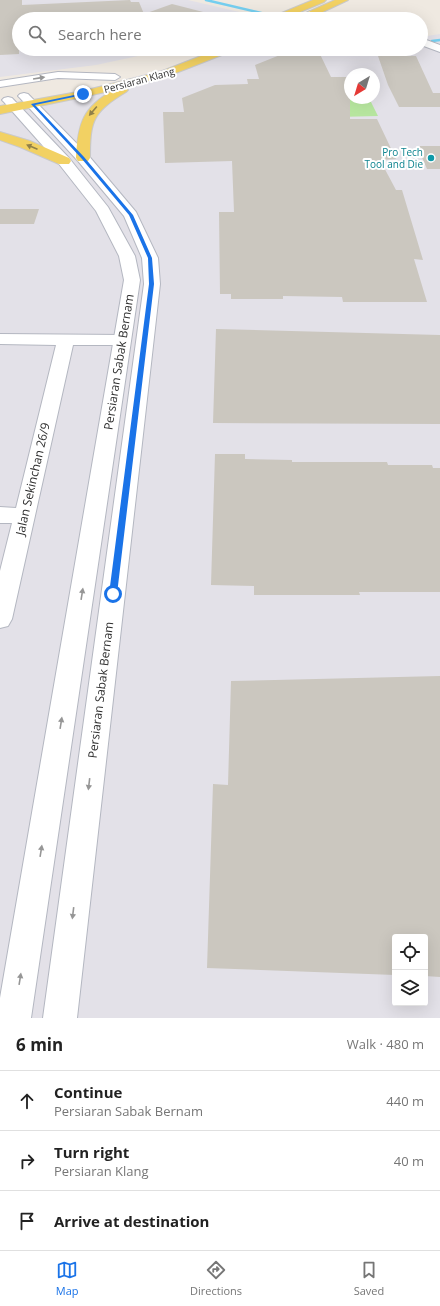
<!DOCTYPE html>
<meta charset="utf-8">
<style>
body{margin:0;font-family:"Open Sans",sans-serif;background:#f6f6f6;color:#222}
.controls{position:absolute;right:12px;bottom:12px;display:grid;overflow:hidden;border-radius:4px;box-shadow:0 4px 16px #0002}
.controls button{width:36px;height:36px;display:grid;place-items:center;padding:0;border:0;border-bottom:1px solid #e0e0e0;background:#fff;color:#222;font:20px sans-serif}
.compass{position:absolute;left:344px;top:68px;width:36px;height:36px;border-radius:50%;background:#fff;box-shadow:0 4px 16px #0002;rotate:218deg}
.stop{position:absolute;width:12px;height:12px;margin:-9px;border:3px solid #1a73e8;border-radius:50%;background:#fff}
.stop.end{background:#1a73e8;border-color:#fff;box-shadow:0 1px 4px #0008}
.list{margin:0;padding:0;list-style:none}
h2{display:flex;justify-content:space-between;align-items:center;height:52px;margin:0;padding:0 16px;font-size:17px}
h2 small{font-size:13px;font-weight:400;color:#767676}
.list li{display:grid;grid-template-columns:26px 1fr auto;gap:12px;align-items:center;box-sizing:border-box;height:60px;padding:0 16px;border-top:1px solid #e0e0e0}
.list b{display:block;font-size:15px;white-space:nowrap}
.list p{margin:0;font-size:13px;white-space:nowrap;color:#767676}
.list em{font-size:13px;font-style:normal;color:#767676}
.icon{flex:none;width:22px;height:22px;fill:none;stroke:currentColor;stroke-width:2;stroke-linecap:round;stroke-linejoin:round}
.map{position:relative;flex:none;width:440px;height:1018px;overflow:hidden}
.search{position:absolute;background:#fff;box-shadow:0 4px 16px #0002;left:12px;right:12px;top:12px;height:44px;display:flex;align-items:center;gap:10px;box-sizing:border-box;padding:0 14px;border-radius:22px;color:#767676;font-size:15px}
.sheet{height:232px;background:#fff}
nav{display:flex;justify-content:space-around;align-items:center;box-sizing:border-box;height:56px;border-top:1px solid #e0e0e0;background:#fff;font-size:11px;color:#767676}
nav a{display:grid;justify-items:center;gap:2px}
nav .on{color:#1a73e8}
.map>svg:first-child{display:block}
</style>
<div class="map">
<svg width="440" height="1018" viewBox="0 0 440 1018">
<rect width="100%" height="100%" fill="#efe9e1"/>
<path fill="#e3e1e8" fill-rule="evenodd" d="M0 0H188L248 14 235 19H19V49H160L138 56 96 65 0 77Z
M440 34V1018H0V106L79 91 173 67 218 49H421V37ZM350 74H374V98H350ZM395 937H425V1003H395Z"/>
<path fill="#b6e59e" d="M350 98H369L378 116 254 119Z"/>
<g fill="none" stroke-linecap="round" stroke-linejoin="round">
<path stroke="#75cff0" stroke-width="2.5" d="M206 0 278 17
M432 41 440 40"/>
</g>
<path fill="#cbc7bf" d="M0 0H22V5L130 0 131 2H139L144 14 172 4 211 14 210 19H19V54L0 55Z
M318 50 331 77H350V119H377L396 159 380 160 396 190H402L423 260 414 259 427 302H343L342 297 283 296V299H231V294H220L219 212H234L232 161 165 163 163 112H184L182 98 215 85 248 84 247 79H259L255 65 290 51Z
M378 56H416L433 93H440V107H399L388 85Z
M417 146H440V169H427Z
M0 209H39L34 224H0Z
M216 329 440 335V424L213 423Z
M215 454H245V459L292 460V462H387L388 465H432L433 468H440V592H359L360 595H254V586L211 585Z
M440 676V977L425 976V937H395V975L207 968 213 784 228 785 231 681Z"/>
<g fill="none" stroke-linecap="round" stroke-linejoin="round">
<g stroke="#b4b7c1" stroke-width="2">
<path id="minor" d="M310 11 333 17 335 19H319L307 16 305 14Z
M421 38 440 45V52L421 45Z
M58 72 115 74 120 77 115 80 58 78 0 87V81Z
M0 334 123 335 129 336 131 340 129 344 123 345H73L12 619 8 626 0 628V571L12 523H0V507L16 508 56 345 0 344Z"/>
</g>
<g stroke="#b4b7c1" stroke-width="2">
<path id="tertiary" d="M24 93 28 94 88 155 136 212 158 258 160 284 77 1018H43L144 284 142 258 124 216 78 161 20 98 18 96 20 94Z
M8 97 12 98 69 158 108 207 135 256 140 280 31 1018H0V998L124 280 119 256 96 211 59 164 4 102 2 100 4 98Z"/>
</g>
<g stroke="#c9c9c9" stroke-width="2">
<path id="primary" d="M313 0H326L324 2 283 19H270L272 17Z
M335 0H348L312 17H306L304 15 306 13Z
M219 49H233L232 51 168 76 124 87 128 90 126 92C93 112 90 120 90 158L88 161H78L76 158C78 123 83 107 114 90L83 97 0 114V106L83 91 160 72Z
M0 132 30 141 69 158 71 161 69 164H59L20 147 0 140Z"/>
</g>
<use href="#minor" fill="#fff" fill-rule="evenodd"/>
<use href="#tertiary" fill="#fff" fill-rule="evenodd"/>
<use href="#primary" fill="#f2d163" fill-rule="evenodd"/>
</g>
<defs><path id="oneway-solid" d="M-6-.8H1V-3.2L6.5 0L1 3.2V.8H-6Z"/></defs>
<g fill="#969696">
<use href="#oneway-solid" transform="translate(39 78) rotate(-9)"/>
<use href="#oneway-solid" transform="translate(82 594) rotate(-81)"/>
<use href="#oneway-solid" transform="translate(61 723) rotate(-81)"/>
<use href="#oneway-solid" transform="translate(89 784) rotate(97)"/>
<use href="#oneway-solid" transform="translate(41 851) rotate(-81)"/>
<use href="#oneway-solid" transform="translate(73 913) rotate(97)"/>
<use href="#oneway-solid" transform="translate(20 979) rotate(-81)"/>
</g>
<g fill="#908048">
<use href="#oneway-solid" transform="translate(93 111) rotate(130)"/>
<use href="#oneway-solid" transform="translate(32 147) rotate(-157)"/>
</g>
<path fill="#1a73e8" d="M84 93 83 95 35 105 84 157 133 215 152 258 154 284 117 594 113 596 109 594 149 284 148 258 129 215 82 159 31 104Z"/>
<circle fill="#0f9aa8" stroke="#fff" stroke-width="1.5" cx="431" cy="158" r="4"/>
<g text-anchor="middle" stroke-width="4" stroke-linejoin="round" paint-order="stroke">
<g font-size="10" fill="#2e2e2e" stroke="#fff">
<text transform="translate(139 80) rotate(-15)" y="4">Persiaran Klang</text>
</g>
<g font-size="10" fill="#0d838f" stroke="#fff" text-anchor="end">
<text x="423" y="156">Pro Tech<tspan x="423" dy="12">Tool and Die</tspan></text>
</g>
<g font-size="12" fill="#2e2e2e" stroke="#fff">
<text transform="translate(119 362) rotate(-81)" y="4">Persiaran Sabak Bernam</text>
<text transform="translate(33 479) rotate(-77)" y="4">Jalan Sekinchan 26/9</text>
<text transform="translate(101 690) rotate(-83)" y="4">Persiaran Sabak Bernam</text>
</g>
</g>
</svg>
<div class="controls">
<button><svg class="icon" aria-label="locate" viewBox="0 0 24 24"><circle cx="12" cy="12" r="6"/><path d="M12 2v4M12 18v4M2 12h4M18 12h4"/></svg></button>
<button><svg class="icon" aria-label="layers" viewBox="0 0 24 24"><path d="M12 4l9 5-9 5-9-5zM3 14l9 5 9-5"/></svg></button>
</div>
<svg class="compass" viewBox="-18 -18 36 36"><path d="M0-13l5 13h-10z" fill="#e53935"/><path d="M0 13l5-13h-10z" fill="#767676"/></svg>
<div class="stop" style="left:113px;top:594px"></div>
<div class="stop end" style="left:83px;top:94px"></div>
<div class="search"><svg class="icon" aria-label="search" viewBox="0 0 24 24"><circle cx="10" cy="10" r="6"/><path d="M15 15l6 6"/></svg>Search here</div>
</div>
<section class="sheet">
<h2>6 min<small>Walk · 480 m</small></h2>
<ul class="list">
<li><svg class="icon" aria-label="ahead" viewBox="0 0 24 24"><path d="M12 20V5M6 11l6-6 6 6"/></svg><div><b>Continue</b><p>Persiaran Sabak Bernam</p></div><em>440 m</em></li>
<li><svg class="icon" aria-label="right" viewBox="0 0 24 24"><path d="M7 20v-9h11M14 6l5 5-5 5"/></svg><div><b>Turn right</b><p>Persiaran Klang</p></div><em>40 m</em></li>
<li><svg class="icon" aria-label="arrive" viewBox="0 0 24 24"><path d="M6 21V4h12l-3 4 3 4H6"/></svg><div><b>Arrive at destination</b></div></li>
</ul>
</section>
<nav>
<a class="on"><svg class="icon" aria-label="map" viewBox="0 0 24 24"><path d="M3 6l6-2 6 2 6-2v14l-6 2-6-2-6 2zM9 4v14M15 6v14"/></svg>Map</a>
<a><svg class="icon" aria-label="directions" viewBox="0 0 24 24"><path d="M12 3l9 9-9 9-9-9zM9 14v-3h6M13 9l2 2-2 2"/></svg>Directions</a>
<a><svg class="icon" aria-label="saved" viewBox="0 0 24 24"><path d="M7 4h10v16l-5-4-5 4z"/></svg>Saved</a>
</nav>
